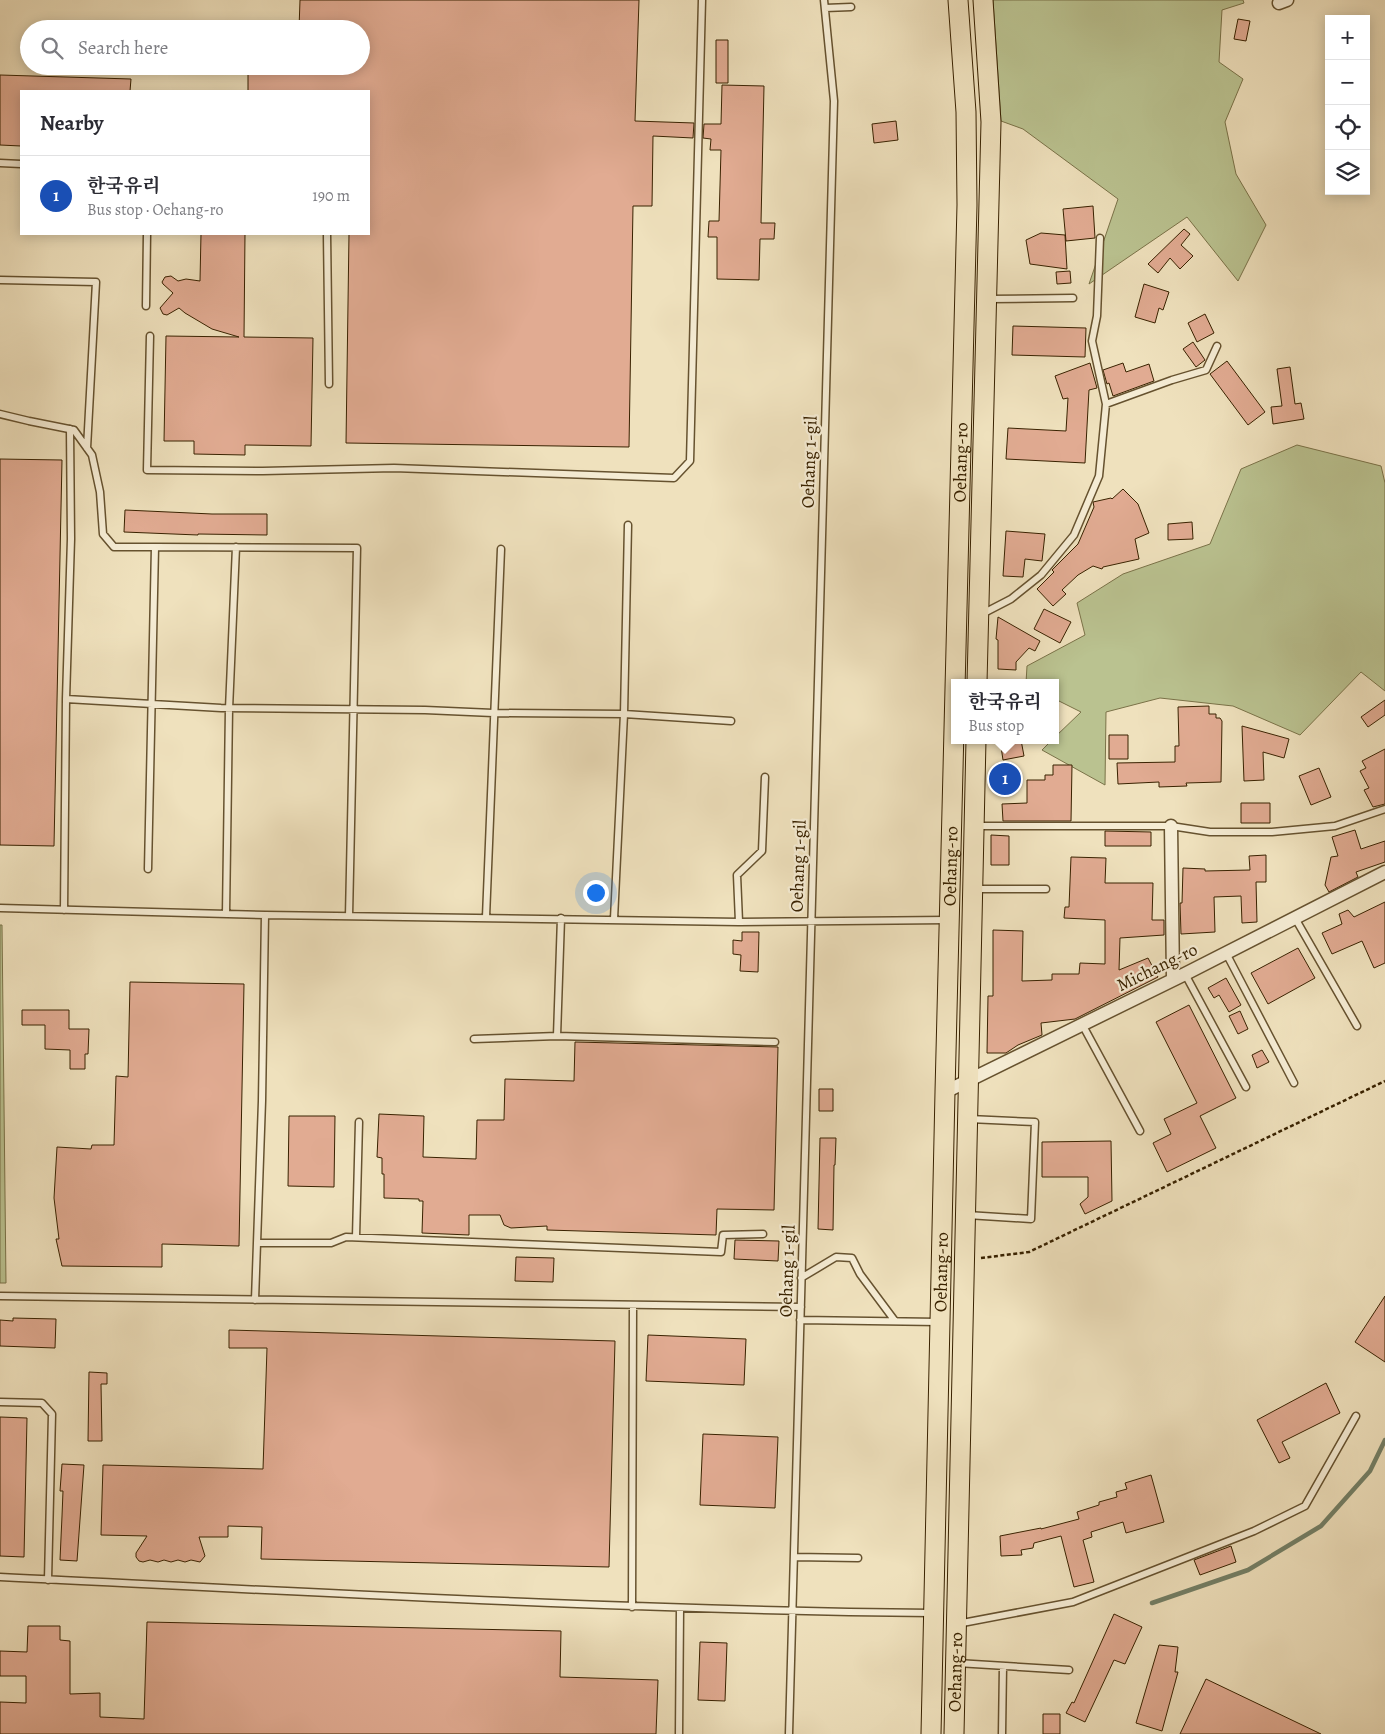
<!DOCTYPE html>
<meta charset="utf-8">
<style>
body{margin:0;font-family:Alegreya,"Noto Serif KR",serif;background:#f2f2f3;color:#2b2b33}
.controls{position:absolute;right:15px;top:15px;display:grid;overflow:hidden;border-radius:0px;box-shadow:0 2px 12px #0003}
.controls button{width:45px;height:45px;display:grid;place-items:center;padding:0;border:0;border-bottom:1px solid #e1e1e2;background:#fff;color:#2b2b33;font:25px sans-serif}
.you{position:absolute;left:595px;top:892px;width:18px;height:18px;margin:-12px;border:4px solid #fff;border-radius:50%;background:#1a73e8;box-shadow:0 0 0 8px #1a73e833}
.badge{display:grid;place-items:center;width:32px;height:32px;border-radius:50%;background:#2563eb;color:#fff;font-size:16px;font-weight:700}
.pin{position:absolute;translate:-50% -50%;border:2px solid #fff;box-shadow:0 1px 5px #0006}
.popup{position:absolute;left:951px;top:679px;width:108px;height:65px;box-sizing:border-box;display:grid;place-content:center;border-radius:0px;background:#fff;filter:drop-shadow(0 1px 4px #0005);font-size:16px;white-space:nowrap;color:#7c7c81}
.popup b{font-size:19px;color:#2b2b33}
.popup::after{content:'';position:absolute;left:50%;top:100%;margin-left:-10px;border:10px solid transparent;border-top-color:#fff}
.list{margin:0;padding:0;list-style:none}
h2{display:flex;justify-content:space-between;align-items:center;height:65px;margin:0;padding:0 20px;font-size:21px}
h2 small{font-size:16px;font-weight:400;color:#7c7c81}
.list li{display:grid;grid-template-columns:32px 1fr auto;gap:15px;align-items:center;box-sizing:border-box;height:80px;padding:0 20px;border-top:1px solid #e1e1e2}
.list b{display:block;font-size:19px;white-space:nowrap}
.list p{margin:0;font-size:16px;white-space:nowrap;color:#7c7c81}
.list em{font-size:16px;font-style:normal;color:#7c7c81}
.icon{flex:none;width:28px;height:28px;fill:none;stroke:currentColor;stroke-width:2;stroke-linecap:round;stroke-linejoin:round}
.map{position:relative;flex:none;width:1385px;height:1734px;overflow:hidden}
.search{position:absolute;background:#fff;box-shadow:0 2px 12px #0003;left:20px;top:20px;width:350px;height:55px;display:flex;align-items:center;gap:12px;box-sizing:border-box;padding:0 18px;border-radius:28px;color:#7c7c81;font-size:19px}
.panel{position:absolute;background:#fff;box-shadow:0 2px 12px #0003;left:20px;top:90px;width:350px;height:145px;border-radius:0px}
.map>svg:first-child{display:block}
</style>
<div class="map">
<svg width="1385" height="1734" viewBox="0 0 1385 1734">
<rect width="100%" height="100%" fill="#efe1bd"/>
<filter id="stains"><feTurbulence type="fractalNoise" baseFrequency=".004" numOctaves="4"/><feColorMatrix values="0 0 0 0 .2 0 0 0 0 .09 0 0 0 0 .02 0 0 0 .5 -.17"/></filter>
<radialGradient id="worn" r=".72"><stop offset=".6" stop-color="#630" stop-opacity="0"/><stop offset="1" stop-color="#630" stop-opacity=".3"/></radialGradient>
<path fill="#bac290" stroke="#7a7248" d="M993 0H1243L1244 3 1222 10 1219 62 1243 79 1225 122 1236 174 1266 225 1238 281 1187 217 1089 284 1118 199 1023 129 1001 121Z
M1297 445 1381 466 1385 483V691L1361 672 1300 735 1233 706 1160 698 1106 712 1105 785 1042 750 1052 740H1055V737L1081 712 1055 699V683H1026L1027 666 1085 635 1077 603 1123 574 1210 544 1241 469Z
M0 925H2L6 1283H0Z"/>
<g fill="none" stroke-linecap="round" stroke-linejoin="round">
<path stroke="#748067" stroke-width="4.5" d="M1152 1603 1248 1570 1321 1526 1370 1471 1385 1440"/>
</g>
<path fill="#e1ab92" stroke="#392200" d="M300 0H639L635 121 694 123 693 138 653 136 652 206H633L629 447 346 443 349 234H369V91H248V66H361V29H299Z
M1238 19 1250 21 1246 41 1234 39Z
M716 40H728V83H716Z
M0 75 131 79 130 91H21V146L0 145Z
M722 85 764 86 761 223H775L774 239H760L759 280 717 279V237H708L709 221H719L721 150H710L711 139 703 138 704 124H721Z
M896 121 898 140 874 143 872 124Z
M1093 206 1095 238 1066 241 1063 209Z
M1184 229 1190 234 1181 245 1193 256 1180 269 1170 258 1158 273 1148 264Z
M1041 233 1065 235 1067 269 1030 264 1026 240Z
M201 234H245L244 337 313 338 311 446 245 445V455L194 454V441H164L166 336 239 337 212 329 185 313 179 308 167 315 163 314 160 308 173 293 163 284 162 282 165 277 171 276 178 281 186 279 200 281Z
M1070 271 1071 283 1057 284 1056 272Z
M1144 284 1169 292 1163 310 1159 308 1155 323 1135 317Z
M1205 314 1214 333 1197 342 1188 323Z
M1013 326 1086 328 1085 357 1012 355Z
M1193 342 1205 360 1196 367 1183 349Z
M1227 361 1265 412 1248 425 1210 374Z
M1090 363 1097 388 1089 390 1085 463 1006 459 1008 428 1066 431 1068 398 1063 399 1055 376Z
M1123 363 1126 372 1149 364 1154 381 1113 396 1109 383 1107 384 1103 370Z
M1290 367 1295 404 1301 403 1304 419 1273 424 1271 407 1282 406 1277 369Z
M0 459 62 460 54 846 0 845Z
M1123 489 1138 504 1149 533 1135 539 1139 559 1103 567 1102 569 1093 566 1078 575 1062 590 1066 594 1053 606 1037 589 1054 572 1052 570 1078 544 1094 507 1093 502 1111 498 1112 499Z
M125 510 212 514H267V535L198 534V535L124 532Z
M1192 522 1193 539 1168 540V524Z
M1006 531 1045 534 1042 561 1025 559 1023 577 1003 576Z
M1044 609 1071 622 1060 643 1034 629Z
M998 617 1040 641 1035 651 1029 648 1016 662V670L998 669V640L996 639Z
M1385 700V715L1368 727 1361 717Z
M1209 706V714H1216V718H1220L1222 721 1221 782 1186 783 1187 786 1159 787V782L1118 784 1117 763 1175 762V746H1179L1178 707Z
M1242 726 1289 739 1284 758 1263 752 1264 780 1244 781Z
M1109 735H1128V759H1109Z
M1000 740H1021L1024 756 1003 760Z
M1385 749V804L1373 807 1364 790 1369 788 1360 771 1366 768 1362 761Z
M1053 765H1072L1071 821H1003L1002 804 1027 803V780H1045V775H1053Z
M1319 768 1331 797 1311 805 1299 776Z
M1241 803H1270V823H1241Z
M1355 830 1361 849 1385 841V862L1356 872 1358 877 1329 892 1325 885 1331 857 1338 856 1332 837Z
M1105 831 1151 832V846H1105Z
M991 835 1009 836V865H991Z
M1266 855V882H1256L1257 922 1242 923 1241 896 1214 897 1215 932 1181 934 1180 903H1182L1183 868 1205 869V871L1250 870 1249 856Z
M1071 857 1106 858 1105 883H1153L1152 920H1164V935L1120 938 1119 970 1148 958 1158 977 1075 1019 1041 1023 1042 1035 1018 1045 1006 1053H987L988 996H993V930L1023 931 1022 981 1052 980V974H1079L1080 963 1105 964V920L1064 918 1065 907H1069Z
M1385 902V963L1374 968 1362 941 1332 954 1322 933 1342 924 1339 914 1348 910 1354 917Z
M742 932H759L758 972 740 971 741 955 733 954V940L742 941Z
M1298 948 1315 978 1268 1004 1251 973Z
M1226 978 1241 1005 1229 1012 1219 995 1214 998 1208 988Z
M130 982 244 984 239 1246 162 1244V1267L62 1266 56 1239H59L54 1198 57 1147 91 1149 92 1145H114L116 1076 128 1077Z
M1189 1005 1236 1098 1200 1116 1216 1148 1167 1172 1153 1143 1171 1134 1164 1119 1197 1103 1156 1022Z
M22 1010H69V1029H89L88 1054H85V1069H70V1050L45 1049V1025H22Z
M1240 1011 1248 1029 1238 1034 1229 1016Z
M575 1042 778 1047 774 1210 717 1209 716 1235 547 1230V1226L511 1228 504 1225 500 1215H469V1235L422 1233 423 1201H419V1199L384 1198V1174H382V1158L377 1157 379 1114 424 1116 423 1157 476 1159 477 1120H504L505 1079 574 1081Z
M1262 1050 1269 1062 1257 1068 1252 1055Z
M819 1089H833V1111H819Z
M289 1116H335L334 1187 288 1186Z
M820 1138H836L835 1165H834L833 1230 818 1229Z
M1111 1141 1112 1201 1085 1214 1080 1204 1088 1197V1177H1042V1142Z
M735 1240 779 1241 778 1261 734 1259Z
M516 1257 554 1258 553 1282 515 1281Z
M1385 1296V1362L1355 1342Z
M13 1318 56 1319 55 1348 0 1346V1320L13 1321Z
M229 1330 615 1341 609 1567 261 1559 262 1527 228 1526V1537H199L205 1556 200 1562 191 1560 185 1562 178 1560 171 1562 164 1560 158 1562 150 1560 143 1562 139 1561 136 1557V1553L147 1536 101 1535 103 1465 263 1469 267 1348H229Z
M648 1335 746 1339 744 1385 646 1381Z
M89 1372 107 1373V1384H101L102 1441H88Z
M1326 1383 1340 1413 1282 1442 1290 1458 1279 1463 1257 1420Z
M0 1417 27 1418 24 1557 0 1556Z
M703 1434 778 1437 775 1508 700 1505Z
M62 1464 84 1465 77 1561 60 1560 62 1516 63 1491H60Z
M1151 1475 1164 1522 1126 1533 1123 1522 1091 1532 1092 1537 1083 1540 1094 1582 1074 1587 1061 1536 1034 1543 1033 1548 1021 1550 1022 1555 1001 1556 1000 1536 1041 1528V1529L1079 1519 1077 1512 1099 1505V1502L1117 1497 1116 1492 1127 1489 1125 1483Z
M1231 1546 1236 1562 1200 1575 1194 1560Z
M1114 1614 1142 1627 1125 1664 1114 1660 1085 1722 1066 1713 1072 1702 1074 1703Z
M147 1622 561 1631 560 1677 658 1680 656 1734H0V1702L26 1703V1676H0V1651L27 1652 28 1626H60V1640L70 1641V1694L100 1693V1717L144 1719Z
M700 1642 727 1643 725 1701 698 1700Z
M1159 1645 1178 1647 1175 1672H1178L1162 1731 1136 1723Z
M1206 1679 1321 1734H1180Z
M1043 1714H1060V1734H1043Z"/>
<g fill="none" stroke-linecap="round" stroke-linejoin="round">
<g stroke="#66522f" stroke-width="9">
<path id="service" d="M825 8 851 7
M0 163 21 164
M327 234 329 384
M0 280 96 282 87 448
M988 299 1073 298
M146 306 147 234
M150 336 147 470 263 471 394 468 674 478 690 461 702 0
M1106 404 1172 380 1206 370 1217 346
M0 414 29 421 74 430 92 455 100 492 103 534 114 547H155L148 869
M155 547 357 548 349 916
M982 614 1011 599 1041 575 1074 535 1099 476 1106 404 1092 341 1097 316 1100 238
M66 699 71 539 70 429
M975 826H1171L1210 832H1272L1335 826 1385 809
M974 889H1046
M0 908 265 915 739 922 948 920
M64 910 66 699 221 708 425 710 493 713 624 714 628 525
M226 914 229 709 236 547
M486 917 501 549
M561 918 557 1036 775 1042
M1295 918 1357 1026
M614 919 624 714 731 721
M739 922 737 875 762 851 765 777
M1226 953 1294 1083
M1185 974 1246 1087
M1082 1024 1140 1131
M474 1039 557 1036
M967 1215 1031 1219 1035 1122 969 1119
M356 1237 359 1122
M257 1243H331L346 1237 721 1252 723 1235 763 1234
M801 1278 836 1257 852 1258 860 1274 895 1321
M0 1296 801 1307
M255 1300 262 1101 265 915
M800 1320 939 1322
M0 1402 42 1403 52 1414 48 1580
M794 1557 858 1558
M0 1577C311 1592 621 1610 932 1613
M632 1607 633 1305
M957 1624 1073 1602 1254 1531 1305 1506 1356 1416
M957 1663 1069 1670
M679 1734 680 1609
M789 1734 834 101 824 0
M1002 1734 1003 1666"/>
</g>
<g stroke="#66522f" stroke-width="15">
<path id="minor" d="M1279 3 1287 0
M1171 826 1173 979
M945 1092 1185 974 1385 872"/>
</g>
<g stroke="#392200" stroke-width="21">
<g id="primary">
<path d="M977 683 991 122 983 0"/>
<path id="s1" d="M931 1734 945 1092 967 205 966 112 958 0"/>
<path id="s2" d="M954 1734 976 740"/>
</g>
</g>
<path stroke="#392200" stroke-width="2.5" stroke-dasharray="4 2.5" stroke-linecap="butt" d="M981 1258 1029 1252 1385 1081"/>
<use href="#service" stroke="#f5ecd4" stroke-width="6"/>
<use href="#minor" stroke="#f5ecd4" stroke-width="12"/>
<use href="#primary" stroke="#efe1bd" stroke-width="19"/>
</g>
<g text-anchor="middle" stroke-width="4.5" stroke-linejoin="round" paint-order="stroke">
<g font-size="18" fill="#392200" stroke="#f5ecd4">
<text transform="translate(809 462) rotate(-88)" y="6">Oehang 1-gil</text>
<text dy="6" stroke="none"><textPath href="#s1" startOffset="1272">Oehang-ro</textPath></text>
<text transform="translate(798 866) rotate(-88)" y="6">Oehang 1-gil</text>
<text dy="6" stroke="none"><textPath href="#s1" startOffset="868">Oehang-ro</textPath></text>
<text transform="translate(1157 967) rotate(-26)" y="6">Michang-ro</text>
<text transform="translate(787 1271) rotate(-88)" y="6">Oehang 1-gil</text>
<text dy="6" stroke="none"><textPath href="#s1" startOffset="462">Oehang-ro</textPath></text>
<text dy="6" stroke="none"><textPath href="#s2" startOffset="62">Oehang-ro</textPath></text>
</g>
</g>
<rect width="100%" height="100%" filter="url(#stains)"/>
<rect width="100%" height="100%" fill="url(#worn)"/>
</svg>
<div class="controls">
<button>+</button>
<button>−</button>
<button><svg class="icon" aria-label="locate" viewBox="0 0 24 24"><circle cx="12" cy="12" r="6"/><path d="M12 2v4M12 18v4M2 12h4M18 12h4"/></svg></button>
<button><svg class="icon" aria-label="layers" viewBox="0 0 24 24"><path d="M12 4l9 5-9 5-9-5zM3 14l9 5 9-5"/></svg></button>
</div>
<div class="you"></div>
<div class="pin badge" style="left:1005px;top:779px;background:#1a4fb4">1</div>
<div class="popup"><b>한국유리</b>Bus stop</div>
<div class="search"><svg class="icon" aria-label="search" viewBox="0 0 24 24"><circle cx="10" cy="10" r="6"/><path d="M15 15l6 6"/></svg>Search here</div>
<section class="panel">
<h2>Nearby<small></small></h2>
<ul class="list">
<li><span class="badge" style="background:#1a4fb4">1</span><div><b>한국유리</b><p>Bus stop · Oehang-ro</p></div><em>190 m</em></li>
</ul>
</section>
</div>
